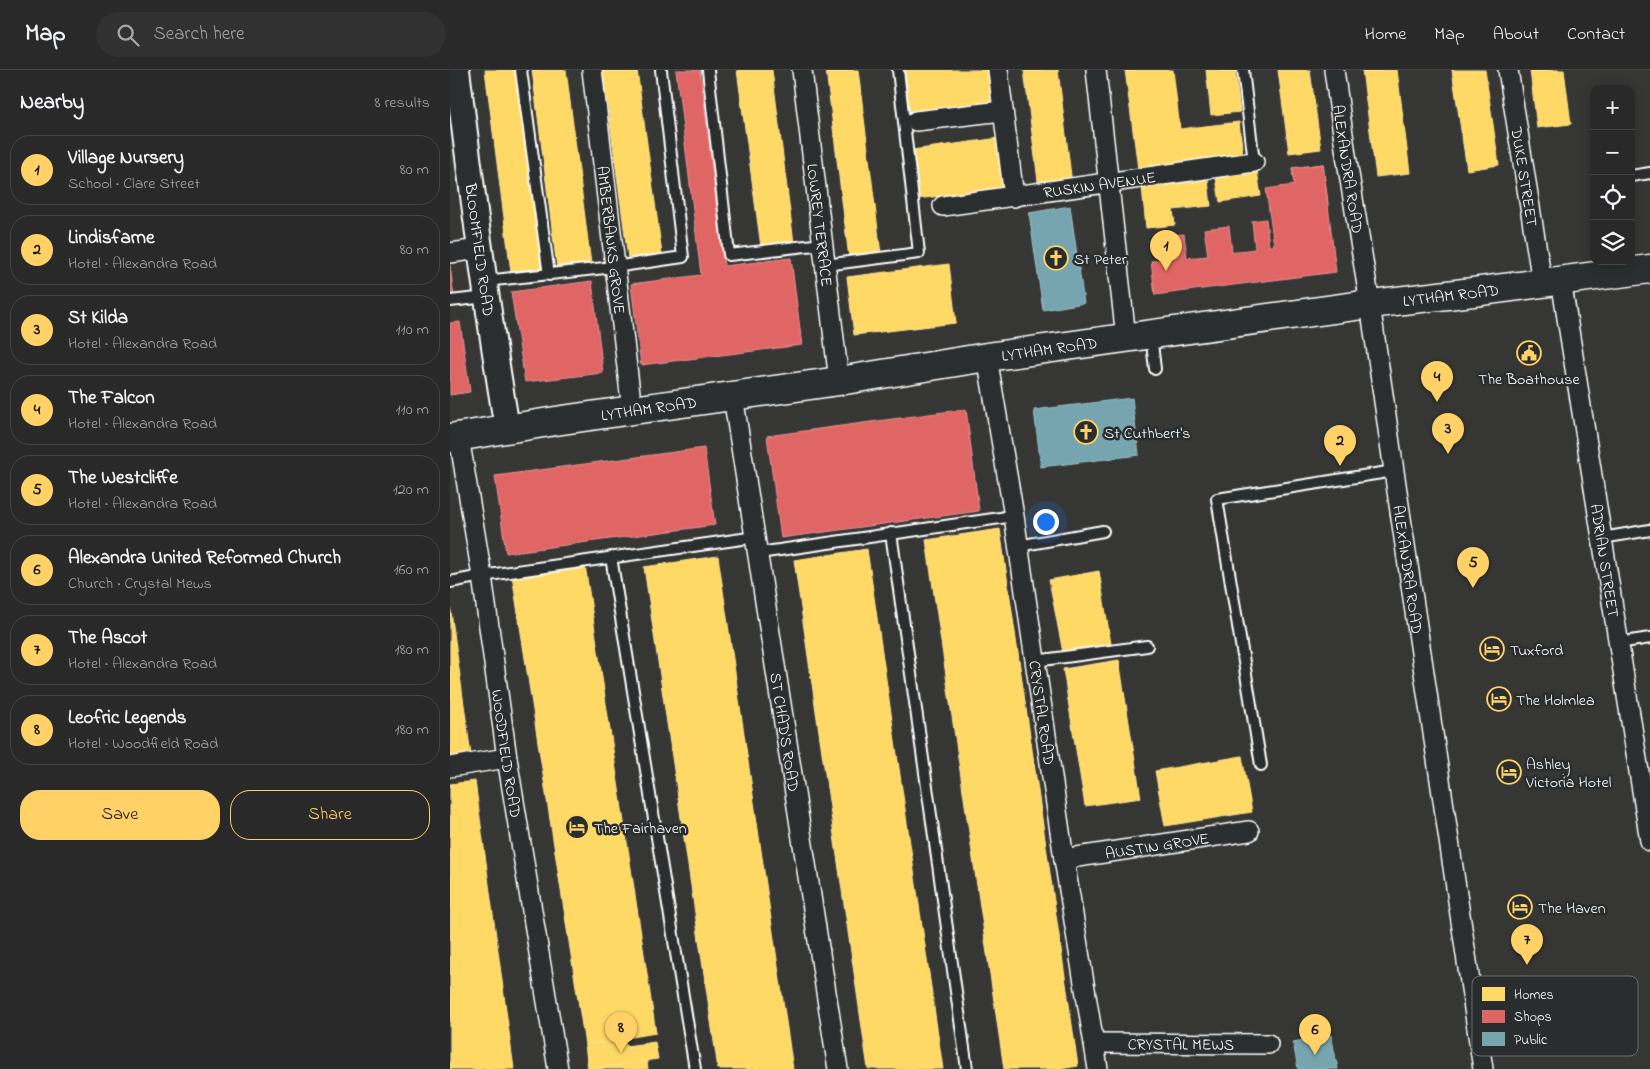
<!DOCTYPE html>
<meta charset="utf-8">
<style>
body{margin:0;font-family:"Indie Flower",sans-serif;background:#303130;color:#f1f3f6}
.controls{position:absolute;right:15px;top:15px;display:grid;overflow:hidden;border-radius:10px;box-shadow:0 2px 12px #0003}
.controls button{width:45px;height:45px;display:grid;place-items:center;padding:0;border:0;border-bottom:1px solid #444545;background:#282928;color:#f1f3f6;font:25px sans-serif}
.you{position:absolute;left:595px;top:451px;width:18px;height:18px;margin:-12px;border:4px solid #fff;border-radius:50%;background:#1a73e8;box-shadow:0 0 0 8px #1a73e833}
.badge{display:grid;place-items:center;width:32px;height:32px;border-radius:50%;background:#ffd166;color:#111;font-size:16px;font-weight:700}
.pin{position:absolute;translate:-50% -41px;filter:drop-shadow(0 1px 2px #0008)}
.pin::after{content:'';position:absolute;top:26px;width:18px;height:15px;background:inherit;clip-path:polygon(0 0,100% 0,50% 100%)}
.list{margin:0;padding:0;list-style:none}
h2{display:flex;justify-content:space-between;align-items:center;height:65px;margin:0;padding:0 20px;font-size:21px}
h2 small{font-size:16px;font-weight:400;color:#a5a6a8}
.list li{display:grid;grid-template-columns:32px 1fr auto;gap:15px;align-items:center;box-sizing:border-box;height:70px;margin:0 10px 10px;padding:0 10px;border:1px solid #444545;border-radius:20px}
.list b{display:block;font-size:19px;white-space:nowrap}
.list p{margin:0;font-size:16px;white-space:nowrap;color:#a5a6a8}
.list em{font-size:16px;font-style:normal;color:#a5a6a8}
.actions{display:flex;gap:10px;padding:15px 20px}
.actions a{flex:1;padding:11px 0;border:1px solid #ffd166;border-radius:20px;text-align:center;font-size:18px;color:#ffd166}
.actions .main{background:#ffd166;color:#111}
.icon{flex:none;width:28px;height:28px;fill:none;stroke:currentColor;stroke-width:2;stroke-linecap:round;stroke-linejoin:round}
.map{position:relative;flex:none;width:1200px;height:999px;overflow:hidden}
header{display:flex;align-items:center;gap:30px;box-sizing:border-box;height:70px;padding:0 25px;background:#282928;border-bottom:1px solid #444545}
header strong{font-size:24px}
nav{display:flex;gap:28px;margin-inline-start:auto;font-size:18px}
.search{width:350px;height:45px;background:#303130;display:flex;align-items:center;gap:12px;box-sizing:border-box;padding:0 18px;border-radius:28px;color:#a5a6a8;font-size:19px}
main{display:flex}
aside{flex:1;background:#282928}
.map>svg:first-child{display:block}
</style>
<header>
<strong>Map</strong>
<div class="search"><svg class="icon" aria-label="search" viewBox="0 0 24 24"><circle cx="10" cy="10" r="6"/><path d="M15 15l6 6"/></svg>Search here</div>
<nav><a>Home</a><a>Map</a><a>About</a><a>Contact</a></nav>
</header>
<main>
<aside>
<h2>Nearby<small>8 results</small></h2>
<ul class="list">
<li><span class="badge">1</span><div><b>Village Nursery</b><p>School · Clare Street</p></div><em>80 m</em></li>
<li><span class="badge">2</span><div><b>Lindisfarne</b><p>Hotel · Alexandra Road</p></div><em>80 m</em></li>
<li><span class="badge">3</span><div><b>St Kilda</b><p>Hotel · Alexandra Road</p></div><em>110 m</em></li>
<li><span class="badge">4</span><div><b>The Falcon</b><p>Hotel · Alexandra Road</p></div><em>110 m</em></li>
<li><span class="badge">5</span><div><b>The Westcliffe</b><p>Hotel · Alexandra Road</p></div><em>120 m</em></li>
<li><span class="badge">6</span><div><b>Alexandra United Reformed Church</b><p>Church · Crystal Mews</p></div><em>160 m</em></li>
<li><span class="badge">7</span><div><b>The Ascot</b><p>Hotel · Alexandra Road</p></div><em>180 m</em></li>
<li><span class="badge">8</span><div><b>Leofric Legends</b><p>Hotel · Woodfield Road</p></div><em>180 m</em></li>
</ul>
<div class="actions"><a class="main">Save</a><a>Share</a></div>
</aside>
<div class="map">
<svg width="1200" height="999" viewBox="0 0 1200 999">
<rect width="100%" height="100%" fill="#363735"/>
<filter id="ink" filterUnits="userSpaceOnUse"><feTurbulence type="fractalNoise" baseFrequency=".02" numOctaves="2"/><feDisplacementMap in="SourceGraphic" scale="10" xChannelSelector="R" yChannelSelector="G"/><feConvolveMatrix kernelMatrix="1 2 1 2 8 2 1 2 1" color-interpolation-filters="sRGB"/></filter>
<g filter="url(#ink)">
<path fill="#ffd966" stroke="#ffe494" d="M35 0H69L94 197 61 202Z
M82 0H116L141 194 107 198Z
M153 0H187L212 184 178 188Z
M287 0H322L344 173 311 177Z
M376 0H408L431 184 399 188Z
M455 0H544L547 31 460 43Z
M574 0H608L622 114 589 119Z
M675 0H723L730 59 789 52 793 85 688 99Z
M756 0H785L790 42 761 45Z
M828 0H860L871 79 839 83Z
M912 0H947L960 103 926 107Z
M1002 0H1035L1049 95 1017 100Z
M1080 0H1114L1121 54 1087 58Z
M549 68 555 117 468 129 462 80Z
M873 94 878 134 847 138 842 98Z
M807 101 811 126 770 132 766 108Z
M758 110 761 136 723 140 725 155 696 158 692 117Z
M499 194 506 253 404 265 397 207Z
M550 459 628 996 610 999H554L476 470Z
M417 479 493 999H418L344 490Z
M268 486 343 999H268L194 497Z
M135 495 206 963 135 975 62 505Z
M649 501 661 574 613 583 599 510Z
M0 534 21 685 0 688Z
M669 590 691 728 635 736 613 599Z
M792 686 802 742 715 756 705 701Z
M25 711 64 999H0V714Z
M175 969 176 976 205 972 208 989 138 999 135 975Z
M197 991 198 999H140Z"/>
<path fill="#e06666" stroke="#e99494" d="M226 0H250L274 196 341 188 352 275 191 295 181 214 251 205Z
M873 94 886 202 705 225 701 191 709 190 706 167 734 164 737 188 758 186 754 159 779 156 782 182 805 179 802 151 816 149 819 176H824L816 119 844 115 842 98Z
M0 195 4 227H0Z
M142 211 153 303 75 312 61 222Z
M10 252 20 322 0 325V253Z
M516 339 529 441 331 468 317 366Z
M254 378 265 455 56 483 45 406Z"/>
<path fill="#76a5af" stroke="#9fc0c7" d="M620 136 634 233 593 240 579 143Z
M682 328 689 385 591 397 584 340Z
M881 965 888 999H848L843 972Z"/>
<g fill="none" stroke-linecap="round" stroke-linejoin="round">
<g stroke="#fff" stroke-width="14">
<path id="service" d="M71 0 99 205
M258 0 279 185 373 174
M793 0 804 92
M1181 106 1200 103
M375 195 469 183 448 0
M35 211 164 197 233 187 211 0
M0 231 37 227
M701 265 705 299
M441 463 517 999
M1152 468 1200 460
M568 476 653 461
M309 483 564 446
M161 487 245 999
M0 512 32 506 306 467
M1168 573 1200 568
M585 591 697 576
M811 695 767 429 944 401"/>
</g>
<g stroke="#fff" stroke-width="22">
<g id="minor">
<path id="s1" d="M142 0 182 340"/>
<path id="s2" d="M352 0 389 311"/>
<path d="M548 0 564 127"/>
<path d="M646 0 676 268"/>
<path id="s3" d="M884 0 896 85 920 234 944 401 1033 999"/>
<path id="s4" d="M1058 0 1092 212"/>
<path d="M466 51 552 41"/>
<path id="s5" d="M493 136 804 92"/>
<path d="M0 183 30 179"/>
<path id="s6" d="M1111 210 1200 771"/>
<path id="s7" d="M537 287 564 446 614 789 648 999"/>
<path id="s8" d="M283 326 388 999"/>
<path id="s9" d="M9 367 32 506 57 688 108 999"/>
<path d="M0 697 57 688"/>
<path id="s10" d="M614 789 799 761"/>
<path id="s11" d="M645 973 818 974"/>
</g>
</g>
<g stroke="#fff" stroke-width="28">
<g id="tertiary">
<path id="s12" d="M7 0C22 120 37 239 57 358"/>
</g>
</g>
<g stroke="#fff" stroke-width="31">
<g id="secondary">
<path id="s13" d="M0 368 112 350 389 311 537 287 920 234 1023 222 1200 199"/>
</g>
</g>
<use href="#service" stroke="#2a2d2e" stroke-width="10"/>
<use href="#minor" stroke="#2a2d2e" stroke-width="19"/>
<use href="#tertiary" stroke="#2a2d2e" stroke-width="24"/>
<use href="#secondary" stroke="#2a2d2e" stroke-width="28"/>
</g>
</g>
<defs>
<g id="church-ring" transform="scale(1.25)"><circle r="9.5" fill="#2a2d2e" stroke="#ffd166" stroke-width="1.5"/><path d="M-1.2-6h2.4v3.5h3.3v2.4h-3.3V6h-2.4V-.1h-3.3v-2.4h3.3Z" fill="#ffd166"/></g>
<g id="civic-ring" transform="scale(1.25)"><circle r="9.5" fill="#2a2d2e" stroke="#ffd166" stroke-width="1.5"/><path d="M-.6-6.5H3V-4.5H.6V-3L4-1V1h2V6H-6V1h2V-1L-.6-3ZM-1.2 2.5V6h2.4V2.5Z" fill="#ffd166"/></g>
<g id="hotel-ring" transform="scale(1.25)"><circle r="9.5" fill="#2a2d2e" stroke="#ffd166" stroke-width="1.5"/><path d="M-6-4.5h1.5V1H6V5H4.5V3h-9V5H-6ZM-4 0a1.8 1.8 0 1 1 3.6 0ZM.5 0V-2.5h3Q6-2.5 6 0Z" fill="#ffd166"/></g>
</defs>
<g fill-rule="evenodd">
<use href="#church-ring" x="606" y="188"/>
<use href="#civic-ring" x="1079" y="283"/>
<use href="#church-ring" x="636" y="362"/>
<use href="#hotel-ring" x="1042" y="579"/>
<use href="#hotel-ring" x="1049" y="629"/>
<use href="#hotel-ring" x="1059" y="702"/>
<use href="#hotel-ring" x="127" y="757"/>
<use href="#hotel-ring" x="1070" y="837"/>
</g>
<g text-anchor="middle" stroke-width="5" stroke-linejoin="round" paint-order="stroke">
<g font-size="16" fill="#fff" stroke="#2a2d2e">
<text dy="6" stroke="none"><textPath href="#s3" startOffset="100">ALEXANDRA ROAD</textPath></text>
<text dy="6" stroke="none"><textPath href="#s4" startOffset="108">DUKE STREET</textPath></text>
<text dy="6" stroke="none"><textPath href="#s5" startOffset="158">RUSKIN AVENUE</textPath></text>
<text dy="6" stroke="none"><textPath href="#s2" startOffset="156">LOWREY TERRACE</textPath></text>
<text dy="6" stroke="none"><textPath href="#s1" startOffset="171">AMBERBANKS GROVE</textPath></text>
<text dy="6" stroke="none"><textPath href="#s12" startOffset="181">BLOOMFIELD ROAD</textPath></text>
<text dy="6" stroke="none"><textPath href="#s13" startOffset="1011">LYTHAM ROAD</textPath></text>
<text dy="6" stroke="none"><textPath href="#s13" startOffset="606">LYTHAM ROAD</textPath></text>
<text dy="6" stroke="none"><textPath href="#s13" startOffset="201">LYTHAM ROAD</textPath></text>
<text dy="6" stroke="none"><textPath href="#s6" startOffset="284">ADRIAN STREET</textPath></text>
<text dy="6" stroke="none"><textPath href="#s3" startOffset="505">ALEXANDRA ROAD</textPath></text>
<text dy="6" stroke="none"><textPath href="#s7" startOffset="360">CRYSTAL ROAD</textPath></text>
<text dy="6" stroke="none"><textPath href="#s8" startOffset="340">ST CHAD'S ROAD</textPath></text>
<text dy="6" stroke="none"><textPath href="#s9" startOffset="320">WOODFIELD ROAD</textPath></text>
<text dy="6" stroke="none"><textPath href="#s10" startOffset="94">AUSTIN GROVE</textPath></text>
<text dy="6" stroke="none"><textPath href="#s11" startOffset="86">CRYSTAL MEWS</textPath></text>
</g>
<g font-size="16" fill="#fff" stroke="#2a2d2e" text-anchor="start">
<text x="624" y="194">St Peter</text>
<text x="1079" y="314" text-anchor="middle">The Boathouse</text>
<text x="654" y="368">St Cuthbert's</text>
<text x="1060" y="585">Tuxford</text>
<text x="1066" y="635">The Holmlea</text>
<text x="1076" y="699">Ashley<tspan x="1076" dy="18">Victoria Hotel</tspan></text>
<text x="144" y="763">The Fairhaven</text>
<text x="1088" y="843">The Haven</text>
</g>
</g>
<rect x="1022" y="906" width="166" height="80" rx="8" fill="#2a2d2e" stroke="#6a6c6d" stroke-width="1"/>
<rect x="1032" y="917" width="23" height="14" fill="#ffd966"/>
<rect x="1032" y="940" width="23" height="13" fill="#e06666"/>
<rect x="1032" y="962" width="23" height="14" fill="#76a5af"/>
<g font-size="14" fill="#fff">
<text x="1064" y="929">Homes</text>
<text x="1064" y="951">Shops</text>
<text x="1064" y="974">Public</text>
</g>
</svg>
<div class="controls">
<button>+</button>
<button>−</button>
<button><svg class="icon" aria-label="locate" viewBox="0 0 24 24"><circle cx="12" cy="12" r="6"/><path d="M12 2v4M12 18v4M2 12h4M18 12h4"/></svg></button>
<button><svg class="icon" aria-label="layers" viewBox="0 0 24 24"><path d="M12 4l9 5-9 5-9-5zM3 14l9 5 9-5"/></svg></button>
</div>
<div class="you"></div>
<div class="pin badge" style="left:716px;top:201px">1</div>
<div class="pin badge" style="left:890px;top:396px">2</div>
<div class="pin badge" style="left:998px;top:384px">3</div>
<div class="pin badge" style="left:987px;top:332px">4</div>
<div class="pin badge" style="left:1023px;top:518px">5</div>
<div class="pin badge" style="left:865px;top:985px">6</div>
<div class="pin badge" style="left:1077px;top:895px">7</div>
<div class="pin badge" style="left:171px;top:983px">8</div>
</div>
</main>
